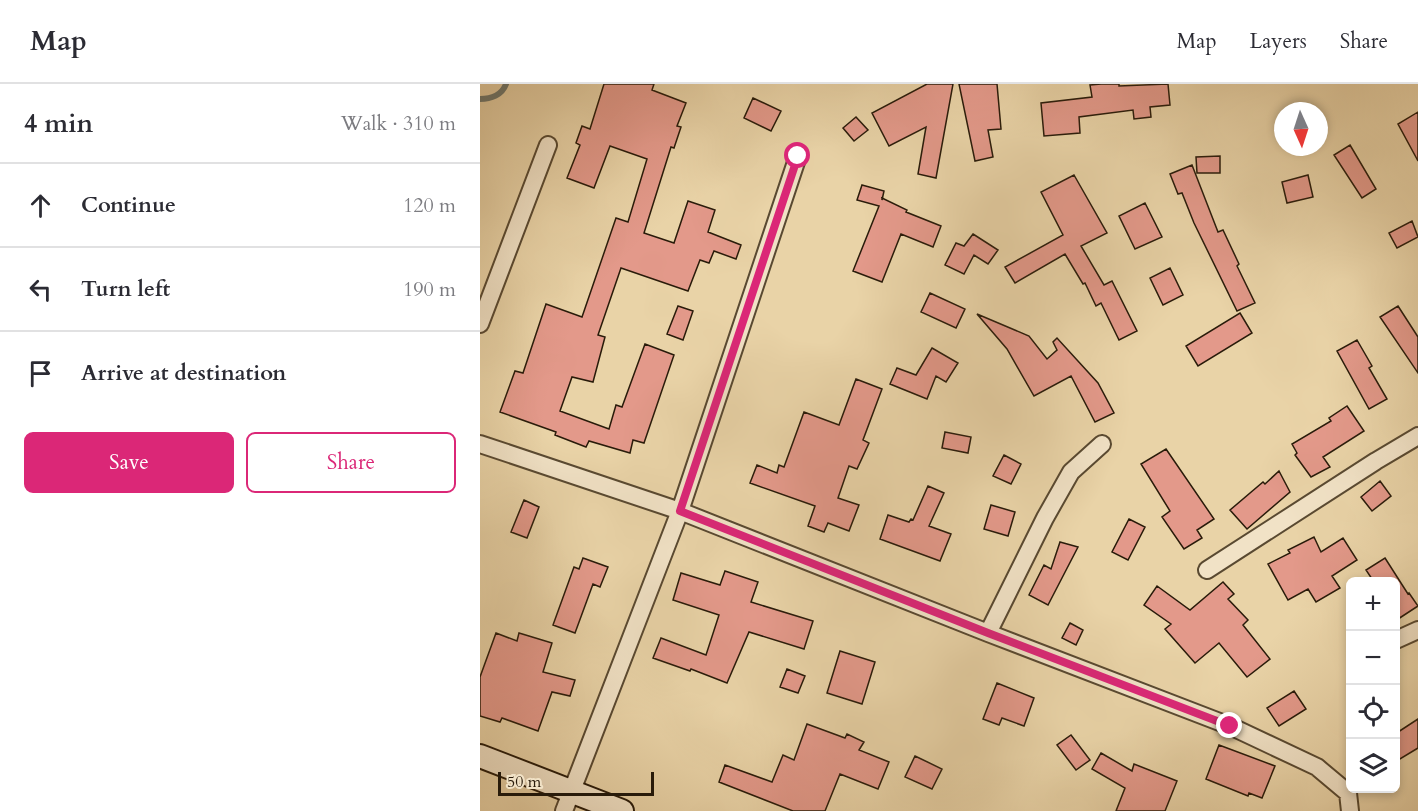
<!DOCTYPE html>
<meta charset="utf-8">
<style>
body{margin:0;font-family:Cardo,serif;background:#f7f7f7;color:#2b2b33}
.controls{position:absolute;right:18px;bottom:18px;display:grid;overflow:hidden;border-radius:9px;box-shadow:0 3px 9px #0003}
.controls button{width:54px;height:54px;display:grid;place-items:center;padding:0;border:0;border-bottom:2px solid #e1e1e2;background:#fff;color:#2b2b33;font:30px sans-serif}
.compass{position:absolute;left:794px;top:18px;width:54px;height:54px;border-radius:50%;background:#fff;box-shadow:0 3px 9px #0003;rotate:177deg}
.scale{position:absolute;left:18px;bottom:15px;width:156px;box-sizing:border-box;padding-left:6px;border:3px solid #291b0a;border-top:0;font-size:16px;line-height:21px;white-space:nowrap;color:#291b0a;-webkit-text-stroke:4px #f1e2c6;paint-order:stroke}
.stop{position:absolute;width:18px;height:18px;margin:-14px;border:4px solid #db2777;border-radius:50%;background:#fff}
.stop.end{background:#db2777;border-color:#fff;box-shadow:0 2px 6px #0008}
.list{margin:0;padding:0;list-style:none}
h2{display:flex;justify-content:space-between;align-items:center;height:78px;margin:0;padding:0 24px;font-size:26px}
h2 small{font-size:20px;font-weight:400;color:#7c7c81}
.list li{display:grid;grid-template-columns:39px 1fr auto;gap:18px;align-items:center;box-sizing:border-box;height:84px;padding:0 24px;border-top:2px solid #e1e1e2}
.list b{display:block;font-size:22px;white-space:nowrap}
.list em{font-size:20px;font-style:normal;color:#7c7c81}
.actions{display:flex;gap:12px;padding:18px 24px}
.actions a{flex:1;padding:14px 0;border:2px solid #db2777;border-radius:9px;text-align:center;font-size:21px;color:#db2777}
.actions .main{background:#db2777;color:#fff}
.icon{flex:none;width:33px;height:33px;fill:none;stroke:currentColor;stroke-width:2;stroke-linecap:round;stroke-linejoin:round}
.map{position:relative;flex:none;width:938px;height:727px;overflow:hidden}
header{display:flex;align-items:center;gap:36px;box-sizing:border-box;height:84px;padding:0 30px;background:#fff;border-bottom:2px solid #e1e1e2}
header strong{font-size:28px}
nav{display:flex;gap:33px;margin-inline-start:auto;font-size:21px}
main{display:flex}
aside{flex:1;background:#fff}
.map>svg:first-child{display:block}
</style>
<header>
<strong>Map</strong>
<nav><a>Map</a><a>Layers</a><a>Share</a></nav>
</header>
<main>
<aside>
<h2>4 min<small>Walk · 310 m</small></h2>
<ul class="list">
<li><svg class="icon" aria-label="ahead" viewBox="0 0 24 24"><path d="M12 20V5M6 11l6-6 6 6"/></svg><div><b>Continue</b></div><em>120 m</em></li>
<li><svg class="icon" aria-label="left" viewBox="0 0 24 24"><path d="M17 20v-9H6M10 6l-5 5 5 5"/></svg><div><b>Turn left</b></div><em>190 m</em></li>
<li><svg class="icon" aria-label="arrive" viewBox="0 0 24 24"><path d="M6 21V4h12l-3 4 3 4H6"/></svg><div><b>Arrive at destination</b></div></li>
</ul>
<div class="actions"><a class="main">Save</a><a>Share</a></div>
</aside>
<div class="map">
<svg width="938" height="727" viewBox="0 0 938 727">
<rect width="100%" height="100%" fill="#e9d3a7"/>
<filter id="stains"><feTurbulence type="fractalNoise" baseFrequency=".00333" numOctaves="4"/><feColorMatrix values="0 0 0 0 .2 0 0 0 0 .09 0 0 0 0 .02 0 0 0 .5 -.17"/></filter>
<radialGradient id="worn" r=".72"><stop offset=".6" stop-color="#630" stop-opacity="0"/><stop offset="1" stop-color="#630" stop-opacity=".3"/></radialGradient>
<g fill="none" stroke-linecap="round" stroke-linejoin="round">
<path stroke="#6e786f" stroke-width="6" d="M0 15C11 15 22 11 26 0"/>
</g>
<path fill="#e3998a" stroke="#291b0a" stroke-width="1.5" d="M124 0H174L172 6 206 19 197 42 201 43 194 64 191 63 164 149 194 159 208 117 235 126 228 148 261 161 256 175 234 167 229 179 220 176 208 207 141 184 118 251 125 253 113 298 92 293 80 327 129 345 136 321 142 323 165 260 194 271 164 359 153 356 150 369 109 357 106 363 75 351 76 348 20 328 35 287 43 289 66 220 102 233 136 134 148 138 167 75 130 62 114 104 87 94 100 61 96 59 102 42 110 45Z
M447 0H473L456 94 438 90 446 43 409 62 392 29Z
M479 0H517L521 45 508 46 513 73 495 77Z
M621 0H639V2L688 0 690 21 670 23 671 33 654 35 653 26 599 33 600 49 564 52 561 19 612 13 610 1Z
M273 14 301 27 291 47 264 34Z
M938 28V77L918 40Z
M376 33 388 46 374 57 363 44Z
M870 61 896 105 882 114 854 71Z
M740 72V89H717L716 73Z
M712 81 738 148 743 146 759 180 757 182 775 219 757 227 714 139 702 109 698 110 690 90Z
M594 91 627 149 601 162 624 201 632 197 657 247 639 256 621 219 616 222 605 199 603 200 585 170 535 199 525 183 583 151 561 108Z
M828 91 833 113 807 119 802 98Z
M382 101 404 107 402 116V114L427 126 426 128 461 142 453 163 421 150 402 198 373 187 399 122 377 116Z
M665 119 682 153 655 165 639 132Z
M932 137 938 153 917 164 909 149Z
M493 150 518 166 508 180 494 171 484 190 465 181 476 159 484 162Z
M690 184 703 211 683 221 670 194Z
M450 209 485 225 476 244 441 228Z
M198 222 213 227 203 256 187 250Z
M918 222 938 253V289L900 233Z
M760 229 772 249 718 282 706 262Z
M497 230 549 252 567 275 577 266 573 258 577 254 618 299 634 329 615 338 591 292 554 312 527 265Z
M877 256 892 282 889 284 907 315 889 325 857 267Z
M452 264 478 279 466 298 456 292 447 315 410 300 417 284 436 291Z
M376 295 402 305 383 356 389 359 377 385 369 382 358 414 379 421 369 447 348 439 344 448 328 442 335 422 270 399 277 381 297 389 299 381 304 383 324 328 359 341Z
M867 322 884 347 843 373 850 383 831 393 815 371 817 369 812 360 851 337 849 334Z
M465 348 491 353 488 369 462 364Z
M686 365 734 435 717 446 722 454 704 465 682 433 690 427 661 380Z
M524 371 541 380 531 400 513 392Z
M799 387 810 408 767 445 750 426 783 398 785 400Z
M900 397 911 412 892 427 881 413Z
M448 402 464 409 449 442 471 450 460 477 400 455 408 431 429 438 431 435 433 436Z
M44 416 59 423 47 454 31 448Z
M511 421 535 428 528 452 504 445Z
M649 435 665 443 648 476 632 468Z
M834 453 841 468 863 454 877 476 852 492 860 504 836 518 828 505 808 516 788 480 810 469 808 466Z
M580 458 598 463 568 521 549 511 564 481 571 485Z
M103 474 128 483 120 503 113 500 95 549 73 541 94 483 99 485Z
M905 474 928 510 929 509 938 522 915 537V498H894L886 486Z
M245 487 278 498 271 518 333 537 324 565 269 548 247 599 211 585 210 587 173 574 181 554 226 571 239 531 193 516 201 489 240 501Z
M743 498 754 510 748 515 768 536 763 541 790 575 767 593 739 559 715 579 685 545 691 540 664 521 677 502 710 526Z
M590 539 603 546 596 561 582 554Z
M16 549 37 557 39 549 72 559 63 588 95 596 90 612 72 608 58 647 22 634 20 638 0 632V593Z
M360 567 395 578 382 620 347 609Z
M307 585 325 592 318 609 300 603Z
M517 599 554 614 544 642 522 634 519 641 503 635Z
M814 607 826 625 799 642 787 624Z
M938 635V664L915 678V650Z
M327 640 365 654 367 650 384 658 379 666 409 678 398 705 360 690 345 727H313L239 698 245 681 292 698 303 671 314 676Z
M591 651 610 676 596 686 577 661Z
M739 661 795 682 782 714 769 709 768 712 726 695Z
M621 669 652 687 654 680 697 697 685 727H636L645 704 612 685Z
M435 672 462 685 452 705 425 693Z"/>
<g fill="none" stroke-linecap="round" stroke-linejoin="round">
<g stroke="#594931" stroke-width="20">
<path id="street" d="M0 240 68 61
M0 360 200 427 508 549 750 642 837 683 868 709 870 727
M727 486 896 377 938 352
M508 549 565 434 591 388 622 360
M916 556 938 546
M84 727 200 427 318 72"/>
</g>
<g stroke="#291b0a" stroke-width="26">
<path id="secondary" d="M0 672 142 727"/>
</g>
<use href="#street" stroke="#f1e2c6" stroke-width="16"/>
<use href="#secondary" stroke="#f1e2c6" stroke-width="22"/>
</g>
<g fill="none" stroke-linecap="round" stroke-linejoin="round">
<path stroke="#db2777" stroke-width="8" d="M318 72 200 427 508 549 750 642"/>
</g>
<rect width="100%" height="100%" filter="url(#stains)"/>
<rect width="100%" height="100%" fill="url(#worn)"/>
</svg>
<div class="controls">
<button>+</button>
<button>−</button>
<button><svg class="icon" aria-label="locate" viewBox="0 0 24 24"><circle cx="12" cy="12" r="6"/><path d="M12 2v4M12 18v4M2 12h4M18 12h4"/></svg></button>
<button><svg class="icon" aria-label="layers" viewBox="0 0 24 24"><path d="M12 4l9 5-9 5-9-5zM3 14l9 5 9-5"/></svg></button>
</div>
<svg class="compass" viewBox="-18 -18 36 36"><path d="M0-13l5 13h-10z" fill="#e53935"/><path d="M0 13l5-13h-10z" fill="#7c7c81"/></svg>
<div class="scale">50 m</div>
<div class="stop" style="left:318px;top:72px"></div>
<div class="stop end" style="left:750px;top:642px"></div>
</div>
</main>
